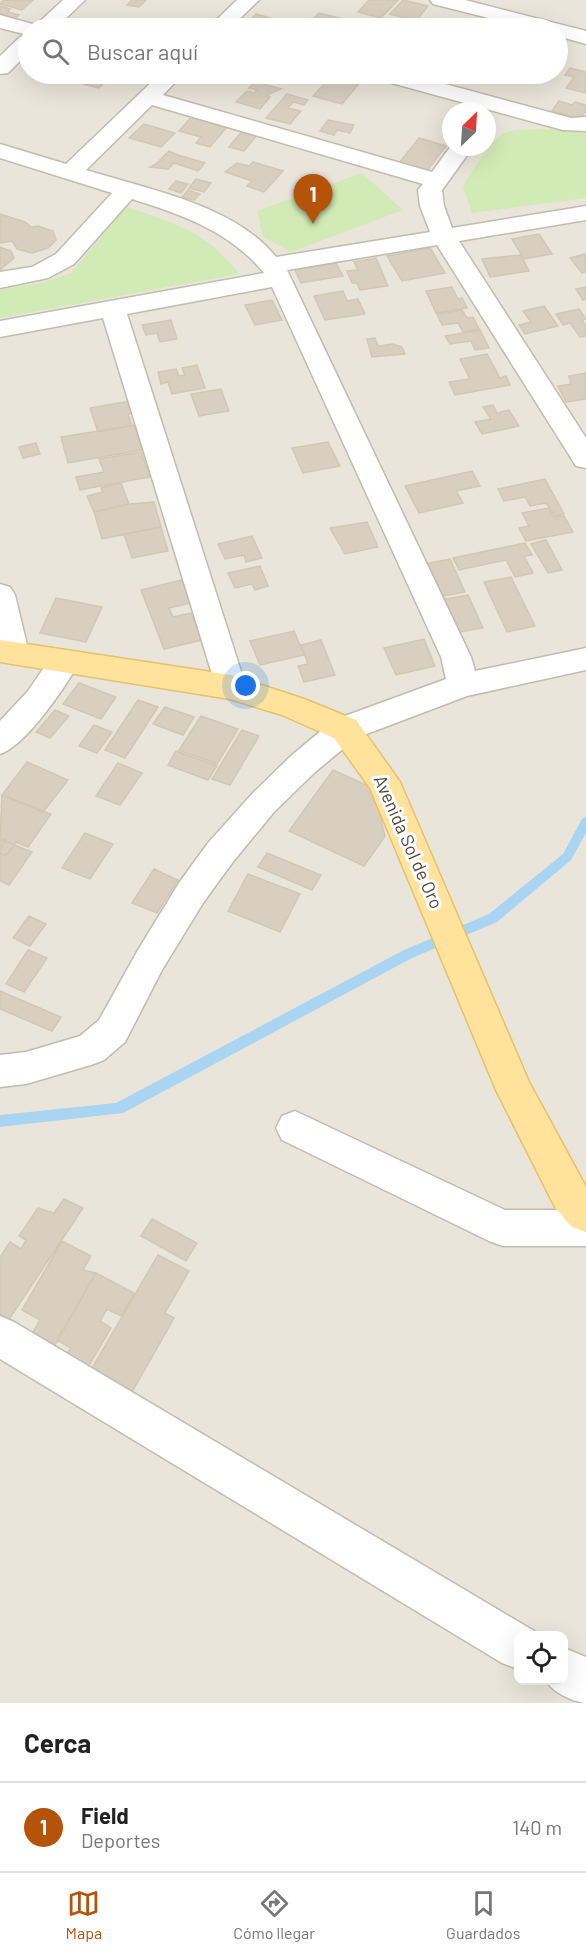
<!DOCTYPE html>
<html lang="es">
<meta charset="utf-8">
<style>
body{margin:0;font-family:Barlow,sans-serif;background:#f2f2f2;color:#222}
.controls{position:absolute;right:18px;bottom:18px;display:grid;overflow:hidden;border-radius:12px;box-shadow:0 6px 24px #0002}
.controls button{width:54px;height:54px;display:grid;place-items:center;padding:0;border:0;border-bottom:2px solid #e0e0e0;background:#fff;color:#222;font:30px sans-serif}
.compass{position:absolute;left:442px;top:102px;width:54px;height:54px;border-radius:50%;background:#fff;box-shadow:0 6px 24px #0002;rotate:25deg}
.you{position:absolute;left:246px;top:686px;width:21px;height:21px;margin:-15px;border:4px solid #fff;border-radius:50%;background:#1a73e8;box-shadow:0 0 0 9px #1a73e833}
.badge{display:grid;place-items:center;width:39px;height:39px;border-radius:50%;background:#b45309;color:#fff;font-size:20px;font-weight:700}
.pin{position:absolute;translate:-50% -50px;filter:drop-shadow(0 2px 3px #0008)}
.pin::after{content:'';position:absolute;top:32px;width:21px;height:18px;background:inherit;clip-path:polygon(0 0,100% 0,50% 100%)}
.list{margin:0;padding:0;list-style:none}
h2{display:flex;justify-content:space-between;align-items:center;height:78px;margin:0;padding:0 24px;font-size:26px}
h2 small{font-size:20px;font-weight:400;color:#767676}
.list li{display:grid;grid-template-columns:39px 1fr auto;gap:18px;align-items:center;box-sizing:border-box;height:90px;padding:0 24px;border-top:2px solid #e0e0e0}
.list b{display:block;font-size:22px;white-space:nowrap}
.list p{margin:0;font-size:20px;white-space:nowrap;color:#767676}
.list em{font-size:20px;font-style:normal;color:#767676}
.icon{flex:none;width:33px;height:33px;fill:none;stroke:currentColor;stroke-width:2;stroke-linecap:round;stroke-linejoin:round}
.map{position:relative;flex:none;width:586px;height:1703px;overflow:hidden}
.search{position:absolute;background:#fff;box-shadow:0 6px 24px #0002;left:18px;right:18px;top:18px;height:66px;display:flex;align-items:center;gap:15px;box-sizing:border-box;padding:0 21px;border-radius:33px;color:#767676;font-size:22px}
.sheet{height:168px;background:#fff}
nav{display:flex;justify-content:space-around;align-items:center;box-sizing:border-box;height:84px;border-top:2px solid #e0e0e0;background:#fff;font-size:16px;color:#767676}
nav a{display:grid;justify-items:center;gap:3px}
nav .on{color:#b45309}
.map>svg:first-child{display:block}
</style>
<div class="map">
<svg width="586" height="1703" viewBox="0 0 586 1703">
<rect width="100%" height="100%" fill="#f6f3ec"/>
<path fill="#eae5da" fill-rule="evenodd" d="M0 0H586V1703H0ZM28 28H558V74H28ZM451 111H487V147H451ZM518 1636H564V1680H518Z"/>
<path fill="#d2eab5" d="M535 129 572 130 586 133V198L472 213 463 187C473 170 486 146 503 134 511 129 525 130 535 129Z
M362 173 403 210 291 252 263 237 257 211Z
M126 207C173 222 209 233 239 274L0 318V290L45 282 71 273Z"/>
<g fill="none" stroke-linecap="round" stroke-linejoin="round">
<path fill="#a9d4f2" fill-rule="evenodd" d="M586 817V833L571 860 497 922 412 958 123 1113 0 1127V1115L116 1103 404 950 489 914 563 854 582 819Z"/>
</g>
<path fill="#d8cfc1" stroke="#d3c7b4" stroke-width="1.5" d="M4 0 17 1 33 0 22 10 0 4Z
M132 0H146L139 7 127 5Z
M369 0H398L381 18 358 12Z
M403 0 428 6 416 21 390 14Z
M0 6 10 9 8 12 19 15 14 20 0 16Z
M319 13 347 20 339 28 327 27 332 22 314 18Z
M256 14 289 23 283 28H242Z
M178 20 188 22 182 28H159L165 22 175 24Z
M570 68 586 72V93L566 88 574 77 565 75Z
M93 74H112L99 88 83 84Z
M333 74H367L342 104 313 96Z
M255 82 281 89 269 94 267 97H270L260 109 236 102 247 91 254 93 257 90 249 88Z
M287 94 308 100 304 105 293 102 288 108 301 111 290 124 266 118Z
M559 101 572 105 575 102 586 105V111L580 118 552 111Z
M192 116 228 126 210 147 196 143 201 137 179 131Z
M328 120 354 125 350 133 337 130 334 135 320 131Z
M144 124 175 133 161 147 129 138Z
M243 130 258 134 244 151 229 147Z
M419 138 446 146 427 171 399 163Z
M169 151 178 155 205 163 198 171 174 163 168 169 150 167 156 164Z
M253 162 283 171 264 192 247 186 252 181 225 172 237 163 249 166Z
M196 179 211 183 204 192 189 188Z
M176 181 188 184 181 193 169 189Z
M188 190 200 194 194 200 182 197Z
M0 214 25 222 31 227 38 226 53 231 56 240 48 248 32 253 17 249 12 241 0 243Z
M539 234 552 254 524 259 512 239Z
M0 247 11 251 14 258 0 270Z
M430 248 445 273 402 281 387 256Z
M585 254 586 272 582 273 570 258Z
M521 255 529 271 490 277 482 259Z
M376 258 388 286 360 290 357 283H352L347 271 358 270 354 262Z
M336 263 343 276 301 283 295 270Z
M452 287 458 299 462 298 467 308 436 313 426 291Z
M586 287V299L583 300 576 289Z
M343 291 347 301 358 299 365 314 325 320 314 296Z
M272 300 282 320 255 325 245 305Z
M544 306 558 326 525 334 519 325 531 322 523 311Z
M579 309 586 319 582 320 586 326V336L580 337 570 323 563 325 556 314Z
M462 310 467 318 473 317 479 329 463 332 458 323 442 325 437 314Z
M171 320 177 339 160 342 157 333 146 335 142 325Z
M480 330 489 348 475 350 471 341 450 344 445 336Z
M375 338 378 346 393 344 402 347 405 354 372 357 367 339Z
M487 354 500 378 506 376 510 385 455 395 449 382 470 379 460 359Z
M197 365 205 388 172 394 168 382 161 384 158 372 176 369 179 376 185 375 182 368Z
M586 373V399L566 402 558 386 571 384 569 376Z
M221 389 229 411 199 416 191 394Z
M130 401 134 413 128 414 132 426 98 432 90 408Z
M493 405 497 413 509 410 519 426 482 434 475 422 491 419 483 407Z
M134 425 142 450 68 463 61 437Z
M328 442 340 466 303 473 292 448Z
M36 443 40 454 23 458 19 447Z
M141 452 150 477 80 490 76 477 104 472 99 459Z
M472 471 480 486 456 491 463 503 419 513 405 486Z
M545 479 564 514 556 516 546 503 530 506 525 497 504 501 498 489Z
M121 483 129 504 94 512 87 496 103 492 101 488Z
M154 502 161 527 102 539 94 512 129 504Z
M549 508 554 517 564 516 573 532 526 541 519 528 529 526 522 513Z
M367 522 378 547 345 554 330 528Z
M161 527 168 551 132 558 124 534Z
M252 536 262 558 246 562 244 555 225 559 218 544Z
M546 540 562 570 548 573 531 544Z
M525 543 532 555 524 556 533 573 515 577 506 560 459 570 453 558Z
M450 559 465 592 438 597 424 564Z
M260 566 268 586 255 590 252 584 235 588 228 573Z
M511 577 535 626 507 632 484 582Z
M182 580 191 603 169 608 173 617 191 613 202 640 164 649 141 590Z
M468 595 483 628 454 633 440 600Z
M56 598 102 607 86 642 40 633Z
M294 631 304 655 260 665 250 641Z
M424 639 435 666 396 675 384 648Z
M321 640 335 675 304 682 298 666 308 664 301 645Z
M79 683 116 697 101 719 63 704Z
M138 700 158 707 125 758 105 750Z
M165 707 194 717 183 735 153 724Z
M55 710 69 716 50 738 36 732Z
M201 716 238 729 217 764 179 750Z
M94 725 112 732 97 753 79 746Z
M242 730 259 736 230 785 212 779Z
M176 751 217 766 208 780 168 765Z
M27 762 68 780 43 812 2 795Z
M118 763 142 773 120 805 96 796Z
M333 770 373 788 385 836 364 866 289 831Z
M2 795 51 814 28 847 16 842 6 856 0 853V849L6 840 0 837Z
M85 833 113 844 90 879 62 868Z
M0 839 32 852 9 885 0 881Z
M267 853 321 875 312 890 258 867Z
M154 869 178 880 157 913 132 903Z
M248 874 300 894 280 932 228 911Z
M29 916 46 924 30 946 13 938Z
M28 950 47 958 24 992 6 984Z
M0 991 61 1017 52 1031 0 1009Z
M64 1199 83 1208 8 1321 0 1316V1257L10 1242 21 1249 26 1240 19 1236 38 1208 54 1213Z
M152 1219 197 1243 186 1261 141 1236Z
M62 1241 91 1256 83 1270 96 1273 55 1345 33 1332 40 1320 22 1310Z
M158 1255 189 1271 165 1313 174 1318 132 1392 91 1370Z
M96 1273 134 1293 121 1316 107 1309 100 1321 111 1328 88 1367 66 1355 71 1348 57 1340Z"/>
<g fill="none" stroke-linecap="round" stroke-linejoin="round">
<g stroke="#c2bbae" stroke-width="3">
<path id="minor" d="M63 0H85L56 28H28V35L0 28V15L36 25Z
M237 0H259L230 28H208Z
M430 0H465L586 31V44L558 36V28H528L433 4Z
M28 36V53L8 73 0 74V56L20 37Z
M160 74H183L163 95 432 172 451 146 473 147 442 190 444 206 452 228 586 206V220L459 241 586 438V468L576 466 437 245 287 270 471 657 475 671 586 648V670L467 696 356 738 314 773 274 812 232 863 203 903 162 970 125 1042 104 1060 91 1065 26 1084 0 1087V1055L26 1052 80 1036 99 1020 138 950 179 883 208 843 252 794 292 755 334 720 446 679 441 657 272 287 127 314 246 687 242 695 231 699 220 695 216 687 103 318 0 337V321L264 273C231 232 181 214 132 199L74 264 48 278 0 288V272L32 267 56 254 112 193 0 158V144L66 164ZM152 105 423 184 418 190 420 206 430 232 276 257C235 205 147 189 86 170Z
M374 74H408L571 118 586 117V131L563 130 377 79Z
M0 584 10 587 15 595 29 653 25 661 14 664 3 661 0 655Z
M65 650 76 653 80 661C66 686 26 746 0 754V721L28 691 54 653Z
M295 1111 505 1210H586V1246H503L489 1241 282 1140 276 1128 282 1116Z
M0 1316 14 1322 534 1631 536 1636H518V1669L502 1663 0 1359Z
M564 1648 586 1657V1703C574 1702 551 1692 546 1680H564Z"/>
</g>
<g stroke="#e6c16a" stroke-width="3">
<path id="major" d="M0 640 231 675 304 699 356 720 400 782 529 1082 586 1187V1232L572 1227 556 1209 496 1090 370 788 334 738 282 715 230 699 0 662Z"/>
</g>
<use href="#minor" fill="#fff" fill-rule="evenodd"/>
<use href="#major" fill="#ffe39c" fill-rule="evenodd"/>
</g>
<g text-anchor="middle" stroke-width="6" stroke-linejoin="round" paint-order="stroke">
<g font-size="18" fill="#4b4439" stroke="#fff">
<text transform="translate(408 842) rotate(66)" y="6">Avenida Sol de Oro</text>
</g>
</g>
</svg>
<div class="controls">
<button><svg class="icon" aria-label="locate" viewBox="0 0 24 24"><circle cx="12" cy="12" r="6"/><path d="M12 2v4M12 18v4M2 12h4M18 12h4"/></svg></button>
</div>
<svg class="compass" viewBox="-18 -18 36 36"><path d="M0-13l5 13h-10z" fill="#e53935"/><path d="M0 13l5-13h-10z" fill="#767676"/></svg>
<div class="you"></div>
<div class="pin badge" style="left:313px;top:224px">1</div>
<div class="search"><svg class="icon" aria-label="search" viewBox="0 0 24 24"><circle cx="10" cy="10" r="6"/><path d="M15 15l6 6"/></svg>Buscar aquí</div>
</div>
<section class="sheet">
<h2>Cerca<small></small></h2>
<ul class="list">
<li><span class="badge">1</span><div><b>Field</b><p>Deportes</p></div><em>140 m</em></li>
</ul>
</section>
<nav>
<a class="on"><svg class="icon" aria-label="map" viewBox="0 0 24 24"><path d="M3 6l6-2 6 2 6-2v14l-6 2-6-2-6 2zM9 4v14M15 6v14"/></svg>Mapa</a>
<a><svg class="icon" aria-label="directions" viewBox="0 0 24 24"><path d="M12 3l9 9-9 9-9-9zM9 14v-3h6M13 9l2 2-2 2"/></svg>Cómo llegar</a>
<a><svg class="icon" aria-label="saved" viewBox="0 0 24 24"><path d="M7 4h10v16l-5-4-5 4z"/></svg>Guardados</a>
</nav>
